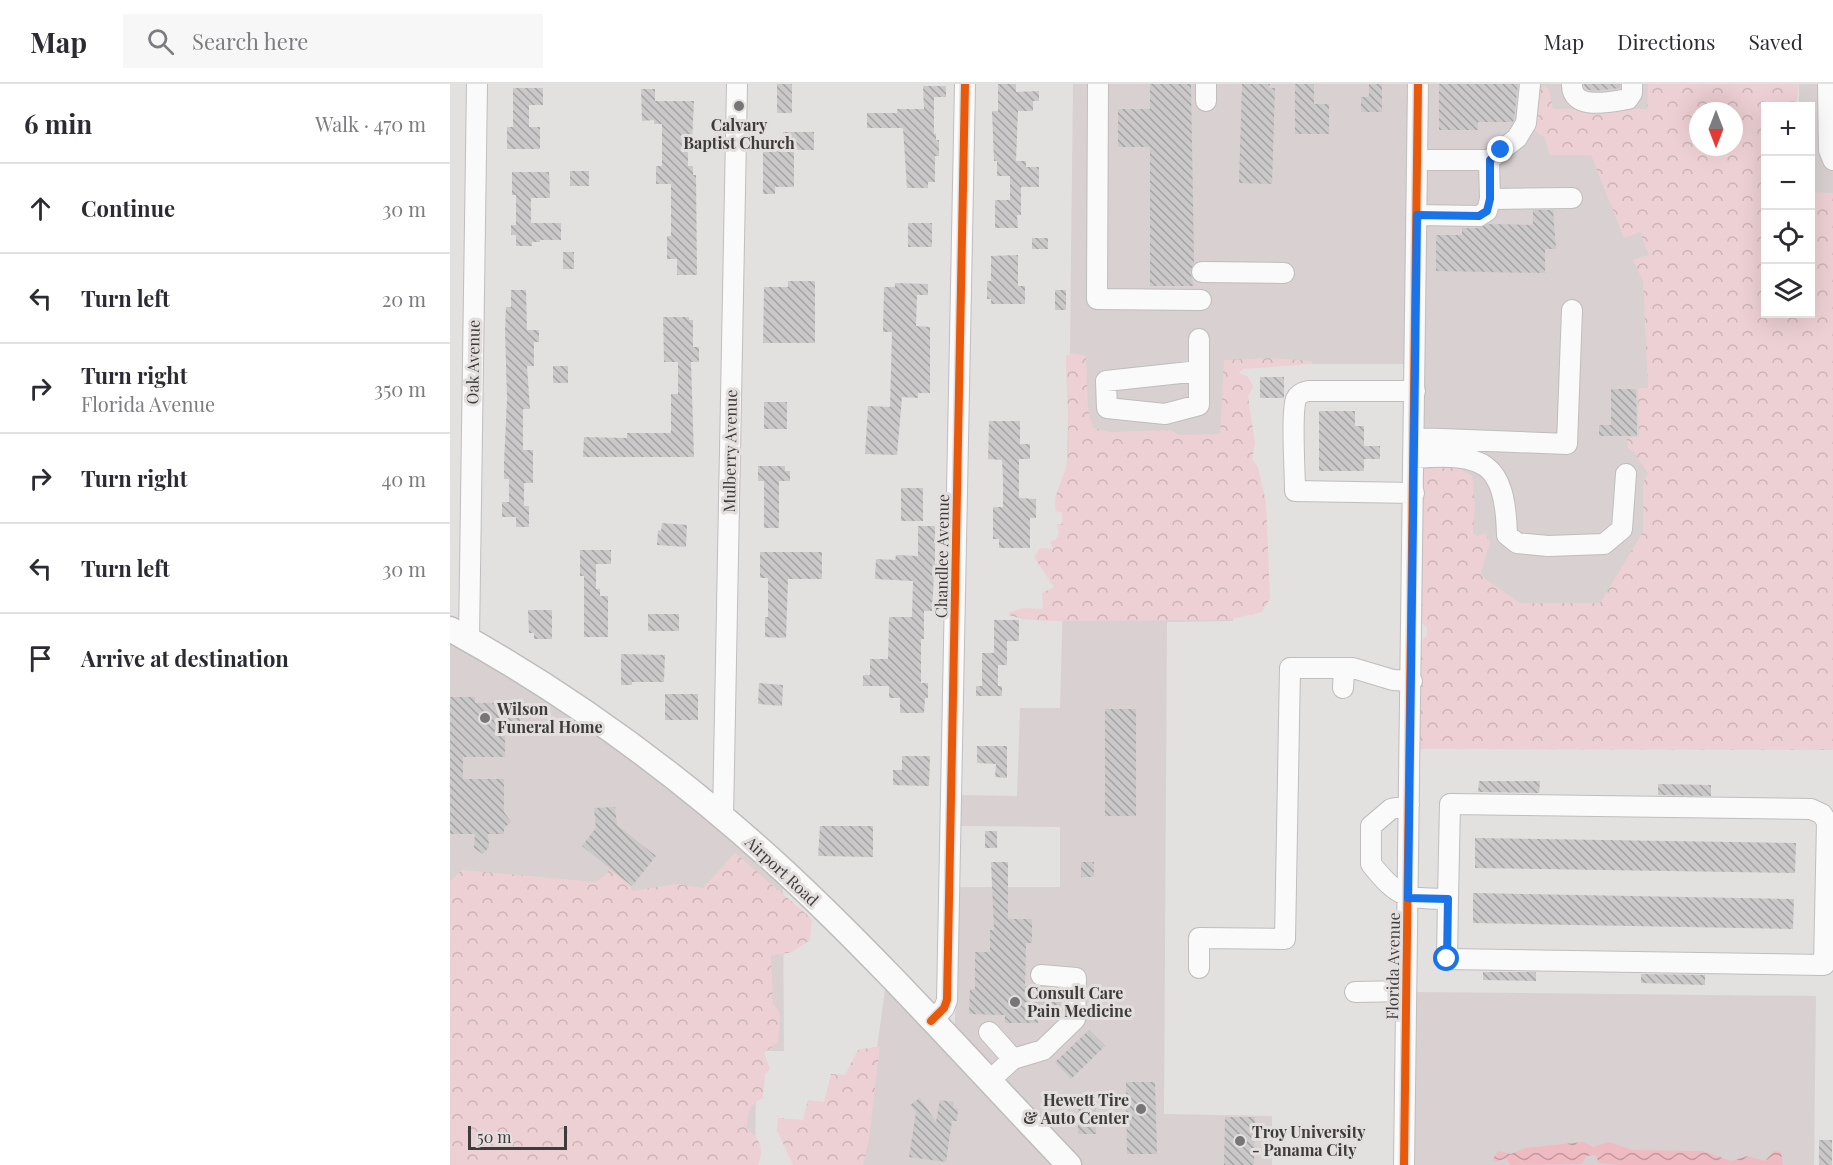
<!DOCTYPE html>
<meta charset="utf-8">
<style>
body{margin:0;font-family:"Playfair Display",serif;background:#f7f7f7;color:#2b2b33}
.controls{position:absolute;right:18px;top:18px;display:grid;overflow:hidden;border-radius:0px;box-shadow:0 6px 24px #0002}
.controls button{width:54px;height:54px;display:grid;place-items:center;padding:0;border:0;border-bottom:2px solid #e1e1e2;background:#fff;color:#2b2b33;font:30px sans-serif}
.compass{position:absolute;left:1239px;top:18px;width:54px;height:54px;border-radius:50%;background:#fff;box-shadow:0 6px 24px #0002;rotate:180deg}
.scale{position:absolute;left:18px;bottom:15px;width:99px;box-sizing:border-box;padding-left:6px;border:3px solid #3d3b3b;border-top:0;font-size:16px;line-height:21px;white-space:nowrap;color:#3d3b3b;-webkit-text-stroke:4px #e4dfdf;paint-order:stroke}
.stop{position:absolute;width:18px;height:18px;margin:-14px;border:4px solid #1a73e8;border-radius:50%;background:#fff}
.stop.end{background:#1a73e8;border-color:#fff;box-shadow:0 2px 6px #0008}
.list{margin:0;padding:0;list-style:none}
h2{display:flex;justify-content:space-between;align-items:center;height:78px;margin:0;padding:0 24px;font-size:26px}
h2 small{font-size:20px;font-weight:400;color:#7c7c81}
.list li{display:grid;grid-template-columns:39px 1fr auto;gap:18px;align-items:center;box-sizing:border-box;height:90px;padding:0 24px;border-top:2px solid #e1e1e2}
.list b{display:block;font-size:22px;white-space:nowrap}
.list p{margin:0;font-size:20px;white-space:nowrap;color:#7c7c81}
.list em{font-size:20px;font-style:normal;color:#7c7c81}
.icon{flex:none;width:33px;height:33px;fill:none;stroke:currentColor;stroke-width:2;stroke-linecap:round;stroke-linejoin:round}
.map{position:relative;flex:none;width:1383px;height:1081px;overflow:hidden}
header{display:flex;align-items:center;gap:36px;box-sizing:border-box;height:84px;padding:0 30px;background:#fff;border-bottom:2px solid #e1e1e2}
header strong{font-size:28px}
nav{display:flex;gap:33px;margin-inline-start:auto;font-size:21px}
.search{width:420px;height:54px;background:#f7f7f7;display:flex;align-items:center;gap:15px;box-sizing:border-box;padding:0 21px;border-radius:0px;color:#7c7c81;font-size:22px}
main{display:flex}
aside{flex:1;background:#fff}
.map>svg:first-child{display:block}
</style>
<header>
<strong>Map</strong>
<div class="search"><svg class="icon" aria-label="search" viewBox="0 0 24 24"><circle cx="10" cy="10" r="6"/><path d="M15 15l6 6"/></svg>Search here</div>
<nav><a>Map</a><a>Directions</a><a>Saved</a></nav>
</header>
<main>
<aside>
<h2>6 min<small>Walk · 470 m</small></h2>
<ul class="list">
<li><svg class="icon" aria-label="ahead" viewBox="0 0 24 24"><path d="M12 20V5M6 11l6-6 6 6"/></svg><div><b>Continue</b></div><em>30 m</em></li>
<li><svg class="icon" aria-label="left" viewBox="0 0 24 24"><path d="M17 20v-9H6M10 6l-5 5 5 5"/></svg><div><b>Turn left</b></div><em>20 m</em></li>
<li><svg class="icon" aria-label="right" viewBox="0 0 24 24"><path d="M7 20v-9h11M14 6l5 5-5 5"/></svg><div><b>Turn right</b><p>Florida Avenue</p></div><em>350 m</em></li>
<li><svg class="icon" aria-label="right" viewBox="0 0 24 24"><path d="M7 20v-9h11M14 6l5 5-5 5"/></svg><div><b>Turn right</b></div><em>40 m</em></li>
<li><svg class="icon" aria-label="left" viewBox="0 0 24 24"><path d="M17 20v-9H6M10 6l-5 5 5 5"/></svg><div><b>Turn left</b></div><em>30 m</em></li>
<li><svg class="icon" aria-label="arrive" viewBox="0 0 24 24"><path d="M6 21V4h12l-3 4 3 4H6"/></svg><div><b>Arrive at destination</b></div></li>
</ul>
</aside>
<div class="map">
<svg width="1383" height="1081" viewBox="0 0 1383 1081">
<defs>
<pattern id="forest-crowns" width="20" height="18" patternUnits="userSpaceOnUse" patternTransform="scale(1.5)"><rect width="20" height="18" fill="#edd0d3"/><path d="M2 6a3 3 0 1 1 6 0M12 15a3 3 0 1 1 6 0" fill="none" stroke="#ccb4b6"/></pattern>
<pattern id="water-waves" width="16" height="10" patternUnits="userSpaceOnUse" patternTransform="scale(1.5)"><rect width="16" height="10" fill="#f0bac2"/><path d="M0 5q4-4 8 0t8 0" fill="none" stroke="#c4989f"/></pattern>
<pattern id="building-back-hatch" width="6" height="6" patternUnits="userSpaceOnUse" patternTransform="scale(1.5)"><rect width="6" height="6" fill="#cac8c8"/><path d="M-1 5l2 2M0 0l6 6M5-1l2 2" fill="none" stroke="#a5a4a4"/></pattern>
</defs>
<rect width="100%" height="100%" fill="#e3e0e0"/>
<path fill="#d9d0d1" d="M623 0H961L959 280H784L783 537 717 538 714 1030 822 1032V1081H632L512 954 505 941 506 803H610V743L508 742V711L567 712 570 624H610L620 263Z
M976 0H1207L1204 534 969 533Z
M1349 0H1383V117H1361L1360 22H1349Z
M0 557 117 629 187 679 261 738 333 802 334 967H311L306 1003 305 1081H0Z
M435 905 604 1081H411Z
M963 908 1366 912 1364 1081H960Z"/>
<path fill="url(#forest-crowns)" fill-rule="evenodd" d="M1198 0H1349L1346 22H1316V230H1360L1361 108 1383 109V666L967 665 970 558 977 551V544L972 539 974 385 1007 383 1022 392 1025 423 1023 449 1027 452 1036 449 1040 459 1030 491 1070 519H1150L1193 448V400L1198 389 1184 368 1178 364 1177 354 1189 353 1188 304H1198L1193 197 1183 176 1199 171 1190 148 1174 154 1141 71H1099L1095 53C1084 48 1081 43 1082 32L1089 26 1090 6 1094 1 1099 6 1103 25H1197ZM1248 27H1284V63H1248Z
M622 269 636 272 638 325 643 344 660 348 720 346 729 351 770 350 774 276 824 274 862 277V280L793 285 789 289 798 293 803 302 798 313 805 359 802 375 808 383 816 418 820 514 812 528 777 536 598 537 572 535 559 531 560 528 574 524 593 525 592 509 604 503 584 473 590 464 603 465 600 458 605 456 609 450 607 440H612V429L606 427C602 409 614 396 617 378 621 355 616 307 616 281V272Z
M285 769 362 835 360 856 342 868 321 872 323 920 329 927 330 937 328 958 314 969 320 985 315 991 313 1014C299 1020 297 1031 297 1045 311 1056 314 1064 308 1081H0V797L12 786 146 798 160 786 180 802 182 807 226 800 253 804Z
M430 962 419 1055 413 1081H343L327 1046 328 1034 353 1036 358 1016 374 1018 381 990 395 991 408 966Z"/>
<path fill="url(#water-waves)" d="M1133 1058 1143 1063 1159 1058 1182 1066 1253 1067 1281 1077 1297 1072 1315 1077 1324 1067 1331 1068 1333 1081H1169L1149 1079 1146 1071 1136 1072 1132 1080 1060 1081 1056 1074 1046 1078 1043 1075 1048 1067 1061 1070 1075 1064Z"/>
<path fill="url(#building-back-hatch)" d="M327 0H342V29H327Z
M548 0H566V8L589 7V17H583V27H568L566 77H576V83H589V103H571V131H567L568 144H545V116H560V92H547V77H544L542 27H548Z
M700 0H741L744 179 740 188 744 202H700V63H668V25H700Z
M792 0H820L819 4H825L822 100 789 99Z
M845 0H864V20H879V50H845Z
M919 0H932V28H911V13H919Z
M989 0H1068L1064 35 1063 38H1028V46H989Z
M1134 0H1170V4L1144 7 1136 5Z
M473 2H496V13H484V50H486V56H489V72H485V98H478V104H457L453 44H417V29H447V25H474Z
M63 4H93V21H79V43H90V65H57V43H63Z
M191 5H205V17H244L242 58H238V82H243V91H246L247 191H227V175H217V152H221V100H206V82H212V40H204V36L192 37Z
M333 48H364V66H344V103H325V110H313V54H333Z
M120 87H139V102H120Z
M62 88H99L100 114H81V139H111V156H90V158H82V162H66V151H61V141H66V111H62Z
M1083 126H1103L1106 165H1095V189L986 187V151H1012V144H1029L1038 140 1083 141Z
M458 139H482V163H458Z
M582 154H598V165H582Z
M113 168H124V185H113Z
M568 171V202H575V220H541V215H537V197H541V172Z
M338 197H365V259H313L314 203H338Z
M445 199 478 200V211H467L466 242 480 243V309H468V314L452 313 447 371 415 370 418 322 440 323 442 248H433L434 203H445Z
M61 206H76L77 246H89V258H84V282H77L80 325H73V366H83V399H74V422H79V443H66V433H52V418H59V395H54V379L57 314 55 246 56 223H61Z
M605 206H616V226H605Z
M213 233H239V236H243V263H249V278H241L244 373H133L134 353 177 354V349H221V310H228V278H214Z
M103 282H118V299H103Z
M810 293H834V314H810Z
M1161 305H1186L1187 352H1149V341H1161Z
M314 318H337V345H314Z
M869 327H905V342H914V362H930V375H914V387H869Z
M539 337H570V360H580V375H569V414L586 415V434H580V464H549V455H543V423H553V396L552 376 538 375Z
M308 382H335V387H340V397H329V444H314V397H308Z
M451 404H473V437H451Z
M212 439 237 441 236 463 207 461 208 446 211 447Z
M468 442H485V480H487V492L484 491 482 527H474V555H471V599H478V614H475L474 629H450V614H439V602H413V591H420V575H438L439 533H462L463 497 425 495 426 475 445 476 446 471 468 472Z
M130 466H161V480H146V505H150V512H158V553H134V492H130Z
M310 468H372V495H338L336 554 315 553V533H318V494H310Z
M78 526H102V555H84V549H79Z
M198 530H229V547H198Z
M544 536H569V557H557V581H548V602H552V612H526V602H532V569H544Z
M171 570 215 571 214 598H182V601H171Z
M309 599 333 601 332 622 308 620Z
M215 610H248V636H215Z
M0 613H25V619H70V650H55V673H13V695H54V728L61 738 54 744V750H38L39 763 33 770 24 764 25 750H0Z
M655 625H686V732H655Z
M527 662H557V694L545 693 546 680 527 679Z
M452 672H480L479 702 443 701V686H452Z
M1029 697H1090L1089 709 1028 708Z
M1208 700 1261 701V712L1208 711Z
M165 723 167 741 206 772 182 802 132 762 146 744 144 724Z
M370 742H423V773L368 772Z
M535 747H547V764H535Z
M1025 754 1346 759 1345 789 1025 784Z
M541 778H558V835H582V859H576L575 902 611 905V932H588V939H555V931L519 930 520 905H525V868H540V846H544Z
M631 778H644V793H631Z
M1023 809 1344 815 1343 845 1023 839Z
M1033 888H1086V897L1033 896Z
M1191 890 1255 891V901L1191 899Z
M639 946 655 962 621 995 605 978Z
M676 998H705L707 1070H677Z
M470 1014 486 1038 490 1016 504 1018 503 1024 508 1025 507 1037H502L496 1078 459 1073 466 1028 460 1021Z
M628 1024H646V1050H628Z
M775 1033H805L804 1081H774Z
M1369 1056H1382V1081H1369Z"/>
<g fill="none" stroke-linecap="round" stroke-linejoin="round">
<g stroke="#bfbdbd" stroke-width="22">
<path id="minor" d="M648 0 647 215 751 216
M1122 0C1121 27 1160 18 1178 15L1182 9V0
M1378 0 1379 66 1383 76
M756 17V0
M968 76H1039L1067 54 1076 39 1080 0
M1040 115 1122 114
M967 131 1029 132 1037 127 1040 115 1039 76
M752 188 834 189
M749 255V321L715 330 657 324 656 297 749 287
M965 354 1117 360 1122 226
M965 374C1034 369 1055 377 1057 451L1067 459 1098 462 1154 460 1172 445 1176 390
M964 409 845 407C845 387 841 330 846 315 848 310 853 308 858 307H965
M19 555 27 0
M893 604 894 584
M959 721 941 725 921 742V780C949 815 955 814 998 815L997 875 1374 881 1377 738 1372 730 1361 725 1000 720 998 815
M273 733 287 0
M749 884V854L835 855 840 584H903L943 596 962 597
M905 908 956 907
M481 937 494 924 497 916 515 0
M539 948 563 975
M539 997 563 975 593 966 625 935 626 894 591 891
M954 1081 968 0"/>
</g>
<g stroke="#bfbdbd" stroke-width="27">
<path id="major" d="M0 545C120 611 233 694 334 787 434 880 525 983 619 1081"/>
</g>
<use href="#minor" stroke="#fbfafa" stroke-width="20"/>
<use href="#major" stroke="#fbfafa" stroke-width="24"/>
<g stroke="#e4dfdf" stroke-width="11">
<path id="cycleway" d="M481 937 494 924 497 916 515 0
M954 1081 968 0"/>
</g>
<use href="#cycleway" stroke="#e8590c" stroke-width="8"/>
</g>
<g fill="none" stroke-linecap="round" stroke-linejoin="round">
<path stroke="#1a73e8" stroke-width="8" d="M997 875 998 815 958 814 967 131 1029 132 1037 127 1040 115V76L1051 66"/>
</g>
<g fill="#777575" stroke="#e4dfdf" stroke-width="2">
<circle cx="289" cy="22" r="6"/>
<circle cx="35" cy="634" r="6"/>
<circle cx="565" cy="918" r="6"/>
<circle cx="691" cy="1025" r="6"/>
<circle cx="790" cy="1057" r="6"/>
</g>
<g text-anchor="middle" stroke-width="6" stroke-linejoin="round" paint-order="stroke">
<g font-size="16" font-weight="bold" fill="#3d3b3b" stroke="#e4dfdf" text-anchor="start">
<text x="289" y="47" text-anchor="middle">Calvary<tspan x="289" dy="18">Baptist Church</tspan></text>
<text x="47" y="631">Wilson<tspan x="47" dy="18">Funeral Home</tspan></text>
<text x="577" y="915">Consult Care<tspan x="577" dy="18">Pain Medicine</tspan></text>
<text x="679" y="1022" text-anchor="end">Hewett Tire<tspan x="679" dy="18">&amp; Auto Center</tspan></text>
<text x="802" y="1054">Troy University<tspan x="802" dy="18">- Panama City</tspan></text>
</g>
<g font-size="16" fill="#3d3b3b" stroke="#e4dfdf">
<text transform="translate(23 278) rotate(-89)" y="6">Oak Avenue</text>
<text transform="translate(280 367) rotate(-89)" y="6">Mulberry Avenue</text>
<text transform="translate(492 472) rotate(-89)" y="6">Chandlee Avenue</text>
<text transform="translate(332 787) rotate(43)" y="6">Airport Road</text>
<text transform="translate(943 882) rotate(-89)" y="6">Florida Avenue</text>
</g>
</g>
</svg>
<div class="controls">
<button>+</button>
<button>−</button>
<button><svg class="icon" aria-label="locate" viewBox="0 0 24 24"><circle cx="12" cy="12" r="6"/><path d="M12 2v4M12 18v4M2 12h4M18 12h4"/></svg></button>
<button><svg class="icon" aria-label="layers" viewBox="0 0 24 24"><path d="M12 4l9 5-9 5-9-5zM3 14l9 5 9-5"/></svg></button>
</div>
<svg class="compass" viewBox="-18 -18 36 36"><path d="M0-13l5 13h-10z" fill="#e53935"/><path d="M0 13l5-13h-10z" fill="#7c7c81"/></svg>
<div class="scale">50 m</div>
<div class="stop" style="left:997px;top:875px"></div>
<div class="stop end" style="left:1051px;top:66px"></div>
</div>
</main>
